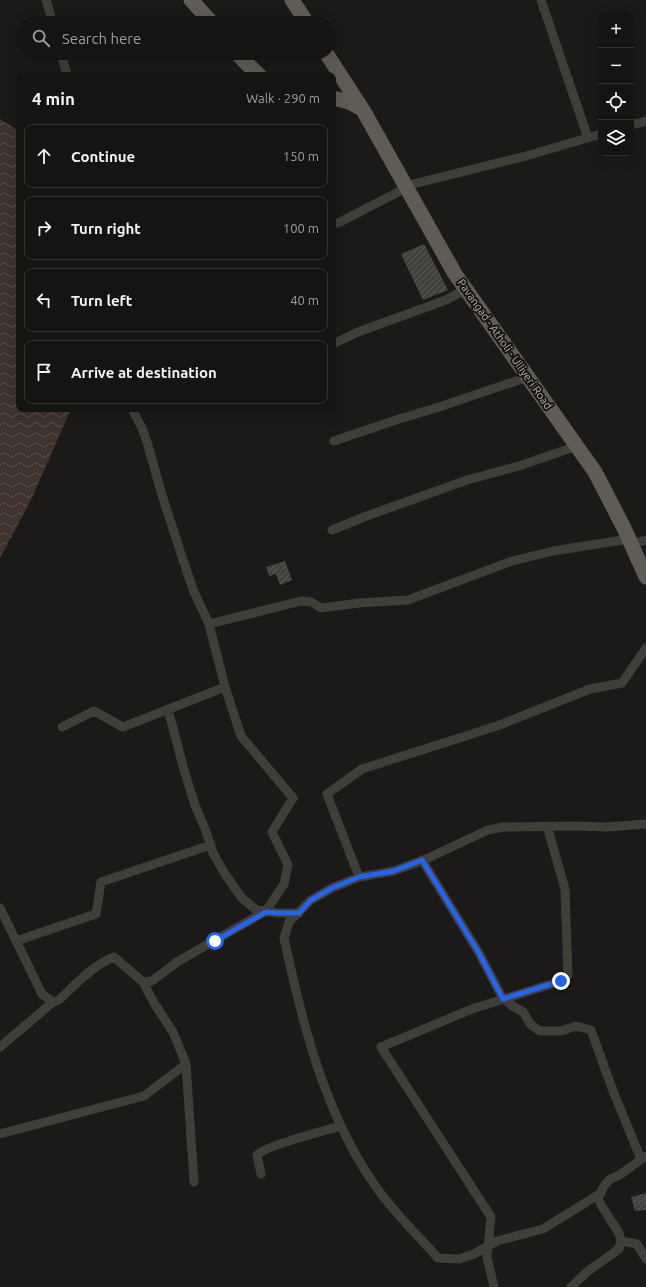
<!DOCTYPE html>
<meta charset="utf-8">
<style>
body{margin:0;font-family:Ubuntu,sans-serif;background:#1d1d1b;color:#f1f3f6}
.controls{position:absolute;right:12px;top:12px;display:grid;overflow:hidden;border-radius:8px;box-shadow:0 4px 16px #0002}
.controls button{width:36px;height:36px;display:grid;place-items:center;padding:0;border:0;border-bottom:1px solid #333332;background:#141412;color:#f1f3f6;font:20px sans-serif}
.stop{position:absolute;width:12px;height:12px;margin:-9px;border:3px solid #2563eb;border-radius:50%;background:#fff}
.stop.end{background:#2563eb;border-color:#fff;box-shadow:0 1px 4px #0008}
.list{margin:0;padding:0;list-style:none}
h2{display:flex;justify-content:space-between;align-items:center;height:52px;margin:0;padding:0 16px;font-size:17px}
h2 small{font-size:13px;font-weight:400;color:#9d9e9f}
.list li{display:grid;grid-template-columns:26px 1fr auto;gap:12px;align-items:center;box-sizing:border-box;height:64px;margin:0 8px 8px;padding:0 8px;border:1px solid #333332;border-radius:8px}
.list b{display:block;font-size:15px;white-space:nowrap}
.list em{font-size:13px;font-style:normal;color:#9d9e9f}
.icon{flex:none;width:22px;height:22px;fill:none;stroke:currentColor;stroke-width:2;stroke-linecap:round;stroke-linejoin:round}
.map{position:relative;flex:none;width:646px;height:1287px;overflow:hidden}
.search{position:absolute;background:#141412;box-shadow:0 4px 16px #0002;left:16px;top:16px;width:320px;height:44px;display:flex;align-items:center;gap:10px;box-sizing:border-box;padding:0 14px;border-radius:22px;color:#9d9e9f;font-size:15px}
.panel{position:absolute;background:#141412;box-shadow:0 4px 16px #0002;left:16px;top:72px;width:320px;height:340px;border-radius:8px}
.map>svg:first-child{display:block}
</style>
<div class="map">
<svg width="646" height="1287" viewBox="0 0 646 1287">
<defs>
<pattern id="water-waves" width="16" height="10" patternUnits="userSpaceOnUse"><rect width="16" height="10" fill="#40332d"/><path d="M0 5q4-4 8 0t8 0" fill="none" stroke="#5a4e49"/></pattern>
<pattern id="building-hatch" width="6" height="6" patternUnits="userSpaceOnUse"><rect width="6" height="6" fill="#43413d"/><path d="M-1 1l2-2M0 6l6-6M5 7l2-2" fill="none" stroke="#5c5a56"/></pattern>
</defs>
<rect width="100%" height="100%" fill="#1b1a18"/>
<path fill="url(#water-waves)" d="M0 119 19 131V409H71L31 500 0 558Z"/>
<path fill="url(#building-hatch)" d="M424 244 448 290 423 300 401 254Z
M285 561 292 580 280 585 276 574 269 576 266 567Z
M646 1193V1210L635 1211 631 1197Z"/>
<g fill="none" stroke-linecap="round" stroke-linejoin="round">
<path stroke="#403e39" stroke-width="9" d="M46 0 53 23
M541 0 588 138
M61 53 67 75
M631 125 646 121
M405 186 526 156 601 134
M333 224 340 222 406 188
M333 344 358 332 446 300 466 289
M334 441 396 420 439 407 528 377
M332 530 364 517 467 480 519 466 577 446
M631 544 646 540
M209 624 301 601 311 602 321 608 359 603 408 600 512 561 553 551 629 539
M168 709 184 770 195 805 206 831 213 853 223 871 241 897 256 910 278 913H299
M62 727 94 711 123 727 225 687
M422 860 479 953 502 997 511 1005 523 1012 531 1025 540 1031H561L576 1026 591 1030 613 1091 641 1159
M359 877 327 794 362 769 497 726 590 689 622 683 646 648
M0 908 42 994 53 1002 59 1000C76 984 92 966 114 957L143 982 152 981 177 962 266 911 284 884 288 865 272 832 293 798 241 736 225 687 209 624 194 592 183 560 162 495 147 442 142 428 132 409
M16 941 96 914 101 882 211 845
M143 982 154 1003 173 1032 186 1064 194 1182
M0 1047 53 1002
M0 1134 144 1096 186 1064
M261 1174 257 1155C264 1146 326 1130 341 1126
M601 1193 543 1229 497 1241 474 1254 459 1259 438 1258C416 1233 392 1211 374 1184 324 1112 302 1022 284 938L289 922 311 900 332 888 359 877 394 871 426 859 488 830 504 827 574 826 607 827 646 824
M621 1241 637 1244 646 1259
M494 1287 487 1257 491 1217 381 1047 472 1009 561 981 568 975 565 889 547 826
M571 1287 588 1271 619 1249 621 1241 619 1233 601 1205 598 1198 604 1186 609 1180 621 1174 646 1156"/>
<path stroke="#5f5b55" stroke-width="15" d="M191 0 212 23
M292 0 307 23
M237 53 245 62 259 75
M326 53 363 110 455 274 595 472 624 528 646 577
M333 98 349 102 362 109"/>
</g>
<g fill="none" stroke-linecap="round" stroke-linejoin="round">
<path stroke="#2563eb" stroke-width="5" d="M215 941 266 912 278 913H299L311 900 332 888 359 877 394 871 422 860 479 953 503 999 561 981"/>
</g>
<g text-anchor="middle" stroke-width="4" stroke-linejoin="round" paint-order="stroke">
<g font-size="11" fill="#bbb3aa" stroke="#161513">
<text transform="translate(505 344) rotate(55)" y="4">Pavangad - Atholi - Ulliyeri Road</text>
</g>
</g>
</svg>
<div class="controls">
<button>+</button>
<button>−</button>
<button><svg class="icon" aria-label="locate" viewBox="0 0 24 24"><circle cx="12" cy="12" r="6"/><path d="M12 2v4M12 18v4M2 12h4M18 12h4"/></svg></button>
<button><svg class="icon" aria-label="layers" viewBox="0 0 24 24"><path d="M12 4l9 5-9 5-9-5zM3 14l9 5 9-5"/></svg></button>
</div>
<div class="stop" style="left:215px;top:941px"></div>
<div class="stop end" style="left:561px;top:981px"></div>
<div class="search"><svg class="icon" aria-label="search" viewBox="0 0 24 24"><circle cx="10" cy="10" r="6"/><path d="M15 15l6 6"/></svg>Search here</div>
<section class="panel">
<h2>4 min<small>Walk · 290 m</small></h2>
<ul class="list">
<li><svg class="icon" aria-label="ahead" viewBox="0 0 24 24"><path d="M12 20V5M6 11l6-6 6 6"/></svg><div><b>Continue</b></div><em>150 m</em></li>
<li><svg class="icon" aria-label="right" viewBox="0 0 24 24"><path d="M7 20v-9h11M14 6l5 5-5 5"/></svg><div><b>Turn right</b></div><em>100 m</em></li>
<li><svg class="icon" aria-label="left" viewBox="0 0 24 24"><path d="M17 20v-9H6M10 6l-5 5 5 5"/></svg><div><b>Turn left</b></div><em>40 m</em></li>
<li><svg class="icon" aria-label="arrive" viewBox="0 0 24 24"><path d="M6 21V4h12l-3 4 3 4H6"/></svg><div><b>Arrive at destination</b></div></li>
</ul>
</section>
</div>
